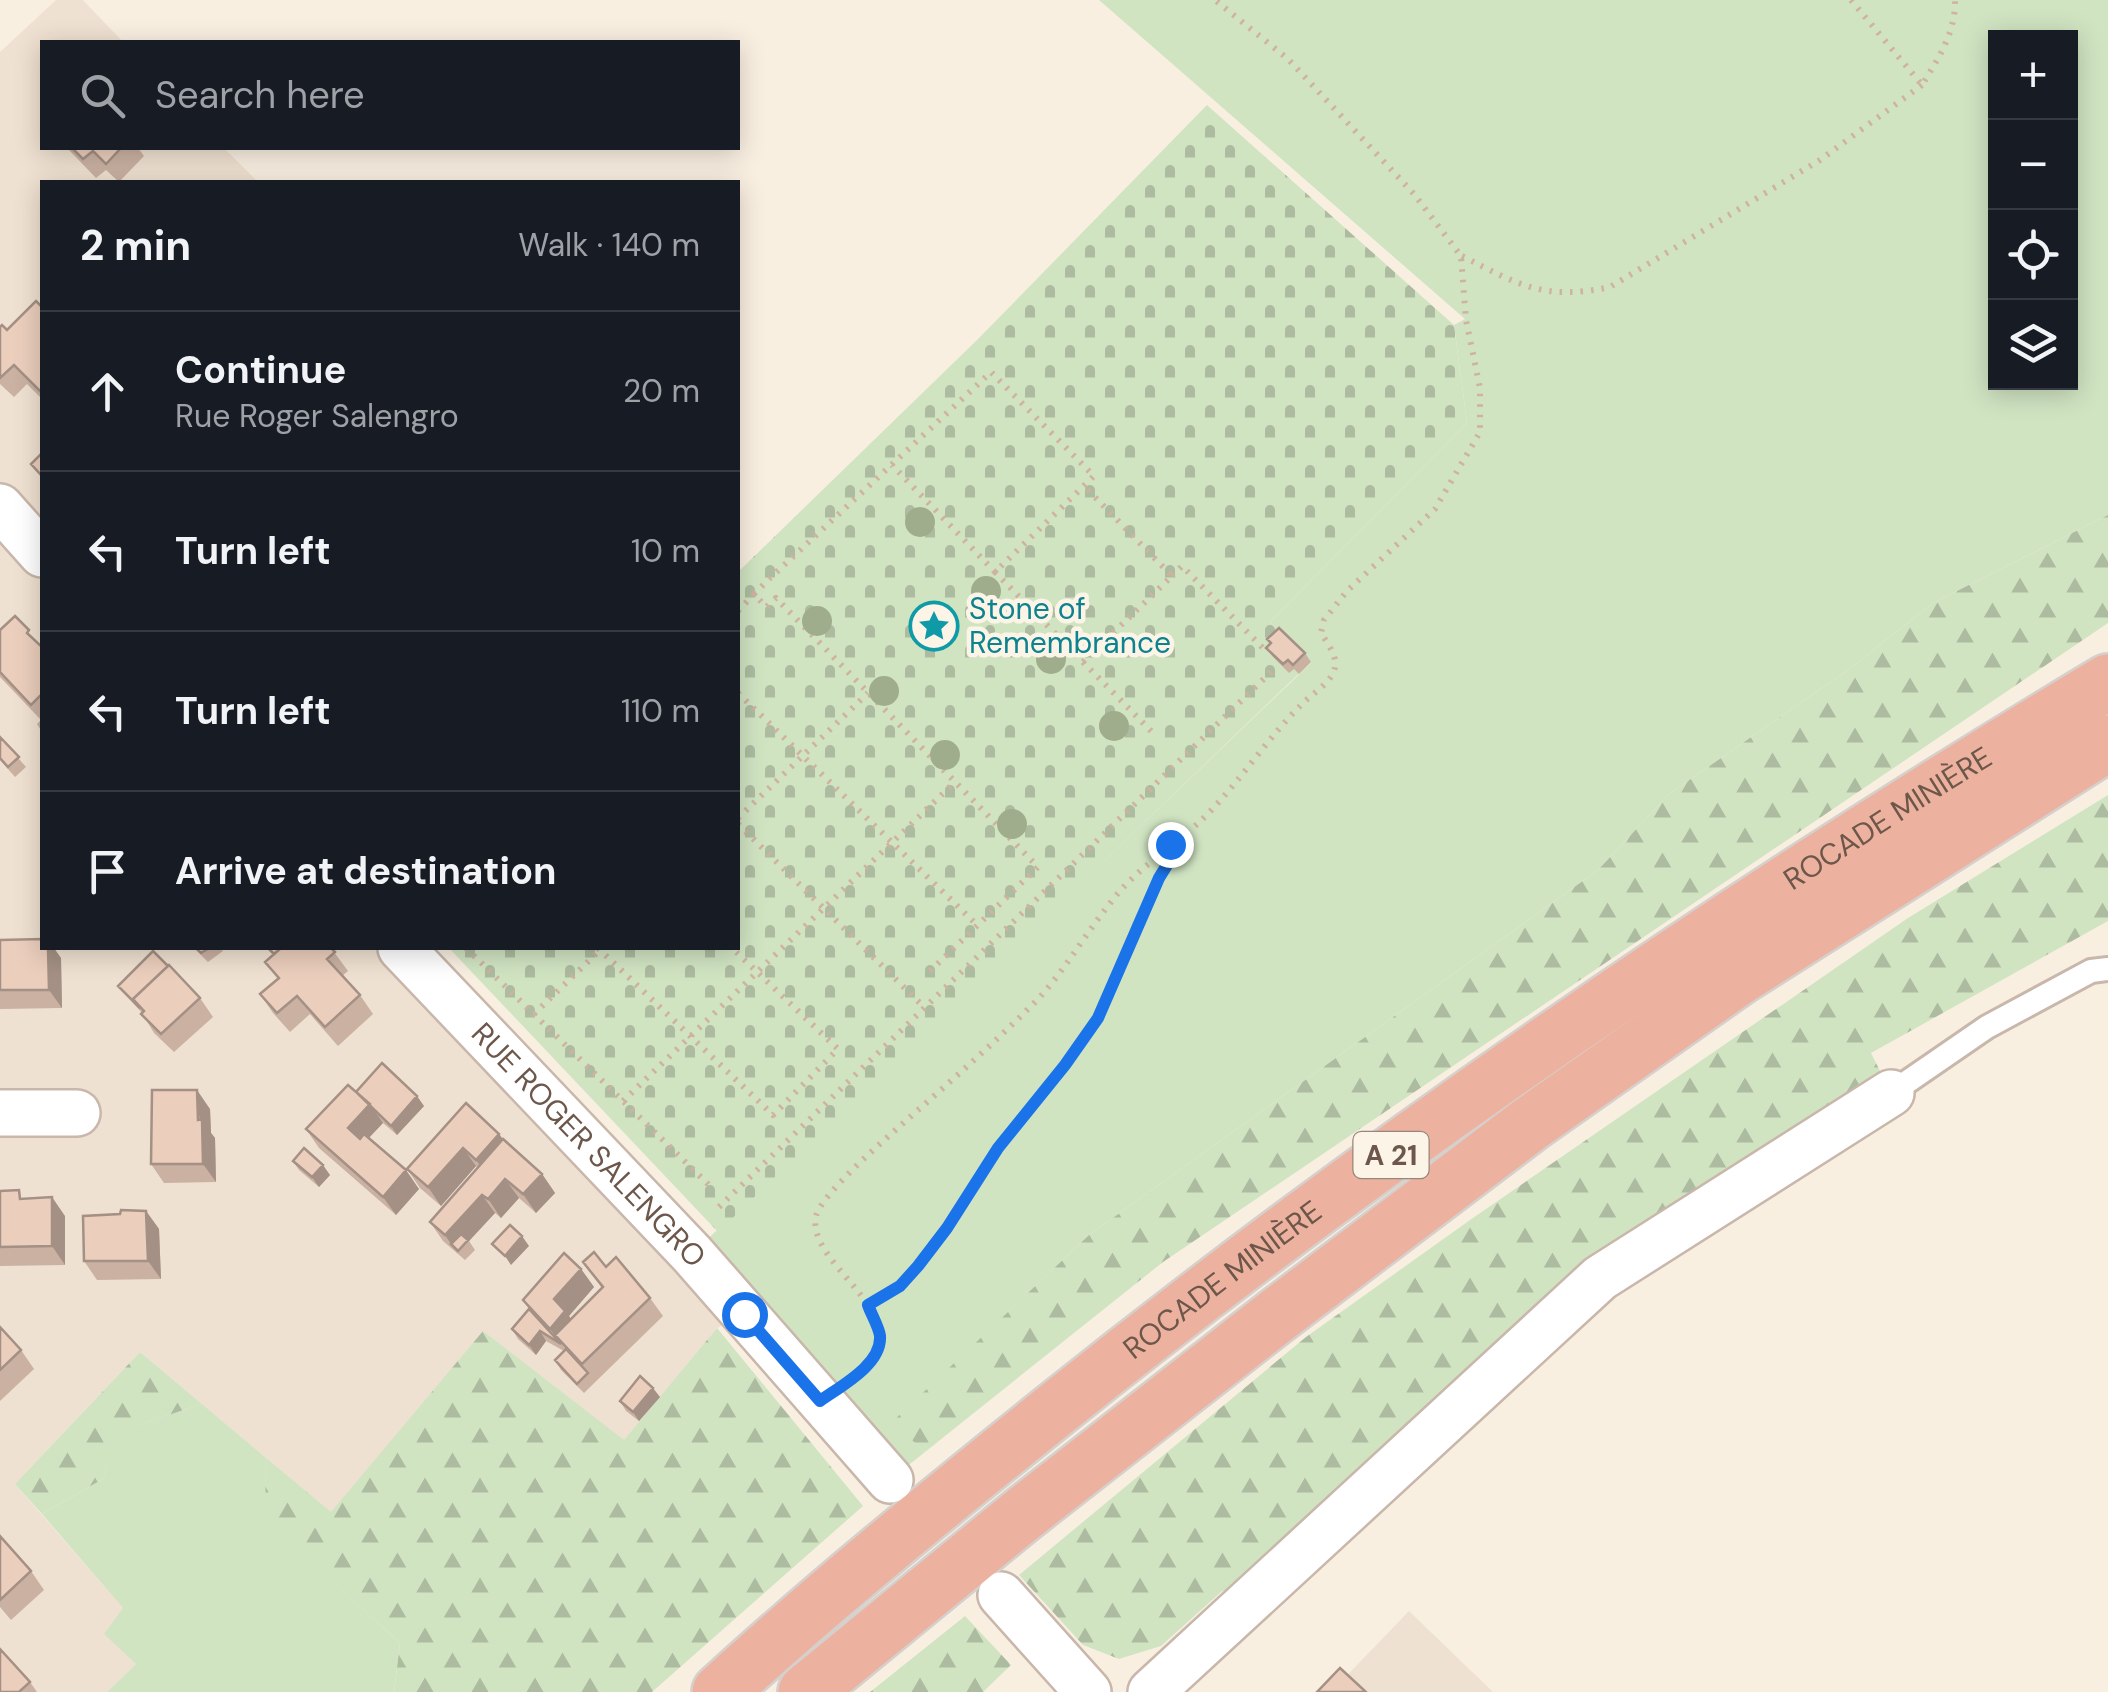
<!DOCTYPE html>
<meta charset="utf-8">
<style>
body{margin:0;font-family:"DM Sans",sans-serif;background:#20242c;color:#f1f3f6}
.controls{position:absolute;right:30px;top:30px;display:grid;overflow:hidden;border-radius:0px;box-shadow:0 5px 25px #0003}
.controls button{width:90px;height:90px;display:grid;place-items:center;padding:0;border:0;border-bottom:2px solid #363941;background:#171b24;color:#f1f3f6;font:50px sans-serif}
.stop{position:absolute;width:30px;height:30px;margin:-22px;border:8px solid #1a73e8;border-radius:50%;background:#fff}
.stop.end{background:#1a73e8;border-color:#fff;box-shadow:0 2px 10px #0008}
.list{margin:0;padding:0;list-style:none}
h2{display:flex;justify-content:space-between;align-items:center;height:130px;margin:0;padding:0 40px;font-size:42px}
h2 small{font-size:32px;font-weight:400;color:#9ea1a6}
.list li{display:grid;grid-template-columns:65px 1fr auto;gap:30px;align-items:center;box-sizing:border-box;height:160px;padding:0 40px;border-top:2px solid #363941}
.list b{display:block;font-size:38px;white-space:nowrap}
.list p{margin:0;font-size:32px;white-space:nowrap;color:#9ea1a6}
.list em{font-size:32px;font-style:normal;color:#9ea1a6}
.icon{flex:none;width:55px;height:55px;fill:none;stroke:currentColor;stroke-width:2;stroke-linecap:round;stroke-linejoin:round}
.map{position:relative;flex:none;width:2108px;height:1692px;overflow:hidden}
.search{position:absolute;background:#171b24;box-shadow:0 5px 25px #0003;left:40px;top:40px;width:700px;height:110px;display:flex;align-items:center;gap:25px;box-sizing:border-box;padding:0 35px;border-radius:0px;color:#9ea1a6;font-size:38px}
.panel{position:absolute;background:#171b24;box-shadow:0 5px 25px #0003;left:40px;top:180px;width:700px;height:770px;border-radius:0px}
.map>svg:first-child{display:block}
</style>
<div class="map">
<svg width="2108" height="1692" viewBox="0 0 2108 1692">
<defs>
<pattern id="forest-firs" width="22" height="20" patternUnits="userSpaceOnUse" patternTransform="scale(2.5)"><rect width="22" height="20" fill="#d0e4c2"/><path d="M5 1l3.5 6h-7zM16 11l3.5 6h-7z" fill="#adbca0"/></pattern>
<pattern id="cemetery-stones" width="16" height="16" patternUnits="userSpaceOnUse" patternTransform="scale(2.5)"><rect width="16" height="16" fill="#d0e4c2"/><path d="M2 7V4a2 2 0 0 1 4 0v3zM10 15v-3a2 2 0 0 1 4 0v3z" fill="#adbca0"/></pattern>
</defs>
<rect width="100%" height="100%" fill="#f9efe1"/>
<path fill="#efe1d1" d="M56 0H83L123 42H42V148H224L258 182H42V948H401L745 1314 717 1328 469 1629 140 1352 15 1484 124 1609 136 1664 107 1692H0V52Z
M1409 1611 1493 1692H1331Z"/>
<path fill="#d0e4c2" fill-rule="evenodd" d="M1099 0H2108V515L1933 603 1848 670 1669 794 1598 870 1089 1235 893 1422 925 1452 890 1480 692 1254 1311 663 1270 622 1467 423 1454 325 1465 319ZM1996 38H2070V382H1996Z
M202 1404 265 1457 267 1521 400 1643 394 1692H107L136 1664 104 1634 123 1608 42 1514 103 1479 119 1431Z"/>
<path fill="url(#forest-firs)" d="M2108 515V623L1163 1262 925 1452 892 1422 1089 1235 1598 870 1669 794 1848 670 1933 603Z
M2108 795V921L1871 1053 1891 1093 1600 1278 1328 1533 1221 1592 1161 1646 1119 1659 1083 1645 1019 1575 1306 1337 1470 1220 1908 918Z
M717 1328 863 1506 652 1692H394L400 1643 266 1521 265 1457 331 1512 483 1331 624 1440Z
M140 1352 202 1404 120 1431 103 1479 42 1514 15 1484Z
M965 1616 1011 1665 983 1692H870Z"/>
<path fill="url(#cemetery-stones)" d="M1207 105 1454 325 1467 423 1270 622 1311 662 718 1232 449 948H738V572L978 339Z"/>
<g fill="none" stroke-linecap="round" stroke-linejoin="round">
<g stroke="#c8b7aa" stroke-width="28">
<path id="service" d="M1891 1093 1987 1027 2091 971 2108 969"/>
</g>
<g stroke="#c8b7aa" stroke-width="50">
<g id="minor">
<path d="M0 507 42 554"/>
<path id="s1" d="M401 948 692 1254 890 1480"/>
<path d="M0 1113H77"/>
<path d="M1001 1595 1088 1692"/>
<path d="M1151 1692 1600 1278 1891 1093"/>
</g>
</g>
<g stroke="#d6d0cd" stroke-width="60">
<g id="motorway">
<path id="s2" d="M720 1692C826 1595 938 1504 1050 1414 1385 1145 1740 903 2108 682"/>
<path d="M806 1692 1022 1515 1279 1314 1530 1124 1739 977 2108 743"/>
</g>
</g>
<path stroke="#cfb2a0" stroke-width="6" stroke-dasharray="2.5 8" stroke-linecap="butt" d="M1851 0 1922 85C1938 59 1956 32 1955 0
M1462 256C1519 285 1544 301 1610 287L1820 160 1922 85
M995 572 1083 662 1172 576 1084 486
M1172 576 1182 566 1263 648
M754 594 768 580 991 372 1094 476 995 572 892 465
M738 611 754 594 766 607 776 598 1038 867 925 976
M1083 662 1154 734
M738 693 977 925
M738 818 868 693
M738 824 925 1008
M466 948 709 1185
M598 948 773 1115 838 1049 732 948
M534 1014 601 949
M623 1101 955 782
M719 1207 1273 670
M867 1305 900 1286 918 1266 947 1227 997 1148 1065 1065 1098 1018 1159 879 1175 851 1173 843
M852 1376C931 1316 805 1269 816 1216 820 1200 857 1165 870 1153 926 1102 985 1053 1038 999 1065 970 1086 933 1111 902 1135 870 1166 852 1195 826 1234 791 1263 743 1300 706 1310 695 1333 682 1335 667 1337 655 1327 643 1321 633L1324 620 1347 591 1435 509 1480 432V388L1466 320 1461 256 1414 194 1288 59 1215 0"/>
<use href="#service" stroke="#fff" stroke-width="22"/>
<use href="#minor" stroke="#fff" stroke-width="45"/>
<use href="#motorway" stroke="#ecb29f" stroke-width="55"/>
</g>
<g fill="#9fad8d">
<circle cx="920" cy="522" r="15"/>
<circle cx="986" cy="591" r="15"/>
<circle cx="817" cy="621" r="15"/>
<circle cx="1051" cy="659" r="15"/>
<circle cx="884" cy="691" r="15"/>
<circle cx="1114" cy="726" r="15"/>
<circle cx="945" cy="755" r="15"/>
<circle cx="1012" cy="824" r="15"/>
</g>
<path fill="#cab1a2" d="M67 148H138L144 156 119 182 106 170 96 178Z
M42 307V399L27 384 14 397 0 384V327L7 330Z
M0 630 37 642 42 647V732L37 724 41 720 0 677Z
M1266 648 1305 653 1311 662 1299 674 1294 669 1289 673 1273 657Z
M0 737 26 767 15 777 0 760Z
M0 940 61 958 62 1008 0 1009Z
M194 948H220L223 951 208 962Z
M268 948H331L348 971 342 976 360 995 373 1014 338 1046 310 1014 290 1032 273 1013 260 994 278 979 265 962 272 954Z
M168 966 200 998 213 1017 174 1052 154 1033 142 1013 118 986Z
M356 1092 424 1106 397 1135 383 1123 369 1138 419 1189 396 1215 319 1148 306 1129Z
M210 1109 211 1133 215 1138 216 1182 164 1183 151 1164Z
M499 1134 503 1139 542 1174 555 1193 536 1213 519 1198 501 1218 495 1213 469 1241 475 1250 465 1260 443 1241 430 1222 478 1168 476 1166 441 1206 420 1188 407 1169Z
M293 1161 330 1175 319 1187 299 1170Z
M0 1191 65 1216V1265L0 1266Z
M146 1211 159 1229 161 1279 97 1280 84 1261Z
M583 1262 606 1267 650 1298 663 1316 584 1393 561 1370 555 1360 564 1351 546 1341 536 1355 518 1339 512 1329 529 1309 523 1300 581 1269 594 1287 569 1316 571 1319 602 1288Z
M0 1327 21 1350 34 1369 0 1401Z
M660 1397 639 1421 626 1411 620 1401Z
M0 1536 31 1571 44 1590 11 1620 0 1607Z
M30 1682 37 1692H0Z"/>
<path fill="#a49084" d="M48 948H54L61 958 62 1008 49 990Z
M197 1090 210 1109 211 1133 215 1138 216 1182 203 1164Z
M417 1096 424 1106 397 1135 391 1126Z
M370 1104 383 1123 361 1146 348 1128Z
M499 1134 512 1153 489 1178 476 1160Z
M463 1148 476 1166 441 1206 428 1187Z
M323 1165 330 1175 319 1187 312 1177Z
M406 1170 419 1189 396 1215 383 1197Z
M542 1174 555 1193 536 1213 523 1194Z
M505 1179 519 1198 501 1218 488 1199Z
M482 1195 495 1213 469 1241 451 1244 445 1235Z
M52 1197 65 1216V1265L52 1246Z
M146 1211 159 1229 161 1279 148 1261Z
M522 1236 529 1246 511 1265 505 1256Z
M581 1269 594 1287 569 1316 578 1330 555 1335 563 1347 550 1329 554 1299Z
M540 1331 546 1341 536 1355 529 1345Z
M653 1388 660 1397 639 1421 633 1412Z"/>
<path fill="#ebcebc" stroke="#a49084" stroke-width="2.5" d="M72 148H121L106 164 93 151 83 159Z
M36 301 42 307V393L14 365 0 378V327L2 325 7 330Z
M42 453V476L31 464Z
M15 616 29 630 27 633 42 647V694L31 705 0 672V630Z
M1279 628 1305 653 1293 665 1288 660 1283 664 1266 648 1271 643 1267 639Z
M0 737 19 757 8 767 0 758Z
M42 939V948H48L49 990H0V940Z
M196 948H209L201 953Z
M268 948H281L274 954Z
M281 948H331L335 952 327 959 360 995 325 1027 297 996 277 1013 260 994 279 978 265 962Z
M153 951 168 966 133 999 140 1008 118 986Z
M169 965 200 998 161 1034 141 1014 144 1011 133 999Z
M382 1063 417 1096 391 1126 356 1092Z
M348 1085 370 1104 348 1128 360 1139 364 1134 406 1170 383 1197 306 1129Z
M152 1090H197L198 1120 202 1119 203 1164H151Z
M466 1103 499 1134 476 1160 463 1148 428 1187 407 1169Z
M503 1139 542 1174 523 1194 505 1179 488 1199 482 1195 445 1235 430 1222Z
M304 1148 323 1165 312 1177 293 1161Z
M19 1190 20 1199 52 1197V1246L0 1247V1191Z
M121 1210 146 1211 148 1261H84L83 1216 120 1214Z
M510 1225 522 1236 505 1256 492 1244Z
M461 1234 468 1240 458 1251 451 1244Z
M594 1252 606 1267 616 1257 650 1298 582 1364 555 1335 603 1287 583 1262Z
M564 1253 581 1269 554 1299 565 1311 550 1329 523 1300Z
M529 1309 561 1344 540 1331 529 1345 512 1329Z
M0 1327 21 1350 0 1370Z
M566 1349 588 1373 577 1384 555 1360Z
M640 1376 653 1388 633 1412 620 1401Z
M0 1536 31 1571 0 1600Z
M0 1649 30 1682 19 1692H0Z
M1340 1668 1366 1692H1317Z"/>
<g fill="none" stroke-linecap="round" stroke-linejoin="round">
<path stroke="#1a73e8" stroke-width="12" d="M744 1314 820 1401C839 1387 882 1365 880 1336 879 1327 871 1314 868 1305L900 1286 918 1266 947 1228 998 1148 1065 1065 1098 1018 1159 878 1175 852 1173 842 1170 844"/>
</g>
<defs>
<g id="sight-ring" transform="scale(2.5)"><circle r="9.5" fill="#fcf4e7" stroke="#0f9aa8" stroke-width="1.5"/><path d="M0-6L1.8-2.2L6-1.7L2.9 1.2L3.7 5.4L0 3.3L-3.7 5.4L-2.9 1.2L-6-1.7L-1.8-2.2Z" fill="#0f9aa8"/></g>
</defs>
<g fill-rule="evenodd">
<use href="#sight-ring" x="934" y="626"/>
</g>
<g text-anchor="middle" stroke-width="9" stroke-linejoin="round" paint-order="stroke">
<rect fill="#fcf4e7" stroke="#98867a" stroke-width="2.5" x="1353.5" y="1132" width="75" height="46" rx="8"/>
<g font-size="28" font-weight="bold" fill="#6d574b">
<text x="1391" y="1165">A 21</text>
</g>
<g font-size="30" fill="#0d838f" stroke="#fcf4e7" text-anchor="start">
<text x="969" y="619">Stone of<tspan x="969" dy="34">Remembrance</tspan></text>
</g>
<g font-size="30" fill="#6d574b" stroke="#fcf4e7">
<text dy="10" stroke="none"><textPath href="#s2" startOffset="1460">ROCADE MINIÈRE</textPath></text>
<text dy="10" stroke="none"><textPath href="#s1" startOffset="272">RUE ROGER SALENGRO</textPath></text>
<text dy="10" stroke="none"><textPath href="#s2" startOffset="650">ROCADE MINIÈRE</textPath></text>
</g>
</g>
</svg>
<div class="controls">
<button>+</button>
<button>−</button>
<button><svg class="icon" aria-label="locate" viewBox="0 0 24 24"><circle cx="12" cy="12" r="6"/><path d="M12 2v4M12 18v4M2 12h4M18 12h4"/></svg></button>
<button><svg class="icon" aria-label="layers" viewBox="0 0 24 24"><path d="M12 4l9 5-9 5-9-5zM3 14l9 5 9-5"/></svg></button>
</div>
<div class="stop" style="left:744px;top:1314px"></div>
<div class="stop end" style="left:1170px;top:844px"></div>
<div class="search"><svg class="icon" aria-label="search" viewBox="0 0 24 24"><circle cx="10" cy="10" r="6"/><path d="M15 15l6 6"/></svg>Search here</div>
<section class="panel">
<h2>2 min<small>Walk · 140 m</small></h2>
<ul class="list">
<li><svg class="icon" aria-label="ahead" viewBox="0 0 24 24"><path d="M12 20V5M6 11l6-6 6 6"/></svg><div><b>Continue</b><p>Rue Roger Salengro</p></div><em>20 m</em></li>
<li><svg class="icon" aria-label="left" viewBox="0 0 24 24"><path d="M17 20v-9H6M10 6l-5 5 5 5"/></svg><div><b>Turn left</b></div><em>10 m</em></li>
<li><svg class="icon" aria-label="left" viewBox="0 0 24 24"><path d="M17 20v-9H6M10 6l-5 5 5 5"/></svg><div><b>Turn left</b></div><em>110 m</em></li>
<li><svg class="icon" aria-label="arrive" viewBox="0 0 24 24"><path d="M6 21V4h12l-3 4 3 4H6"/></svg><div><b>Arrive at destination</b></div></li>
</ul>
</section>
</div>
